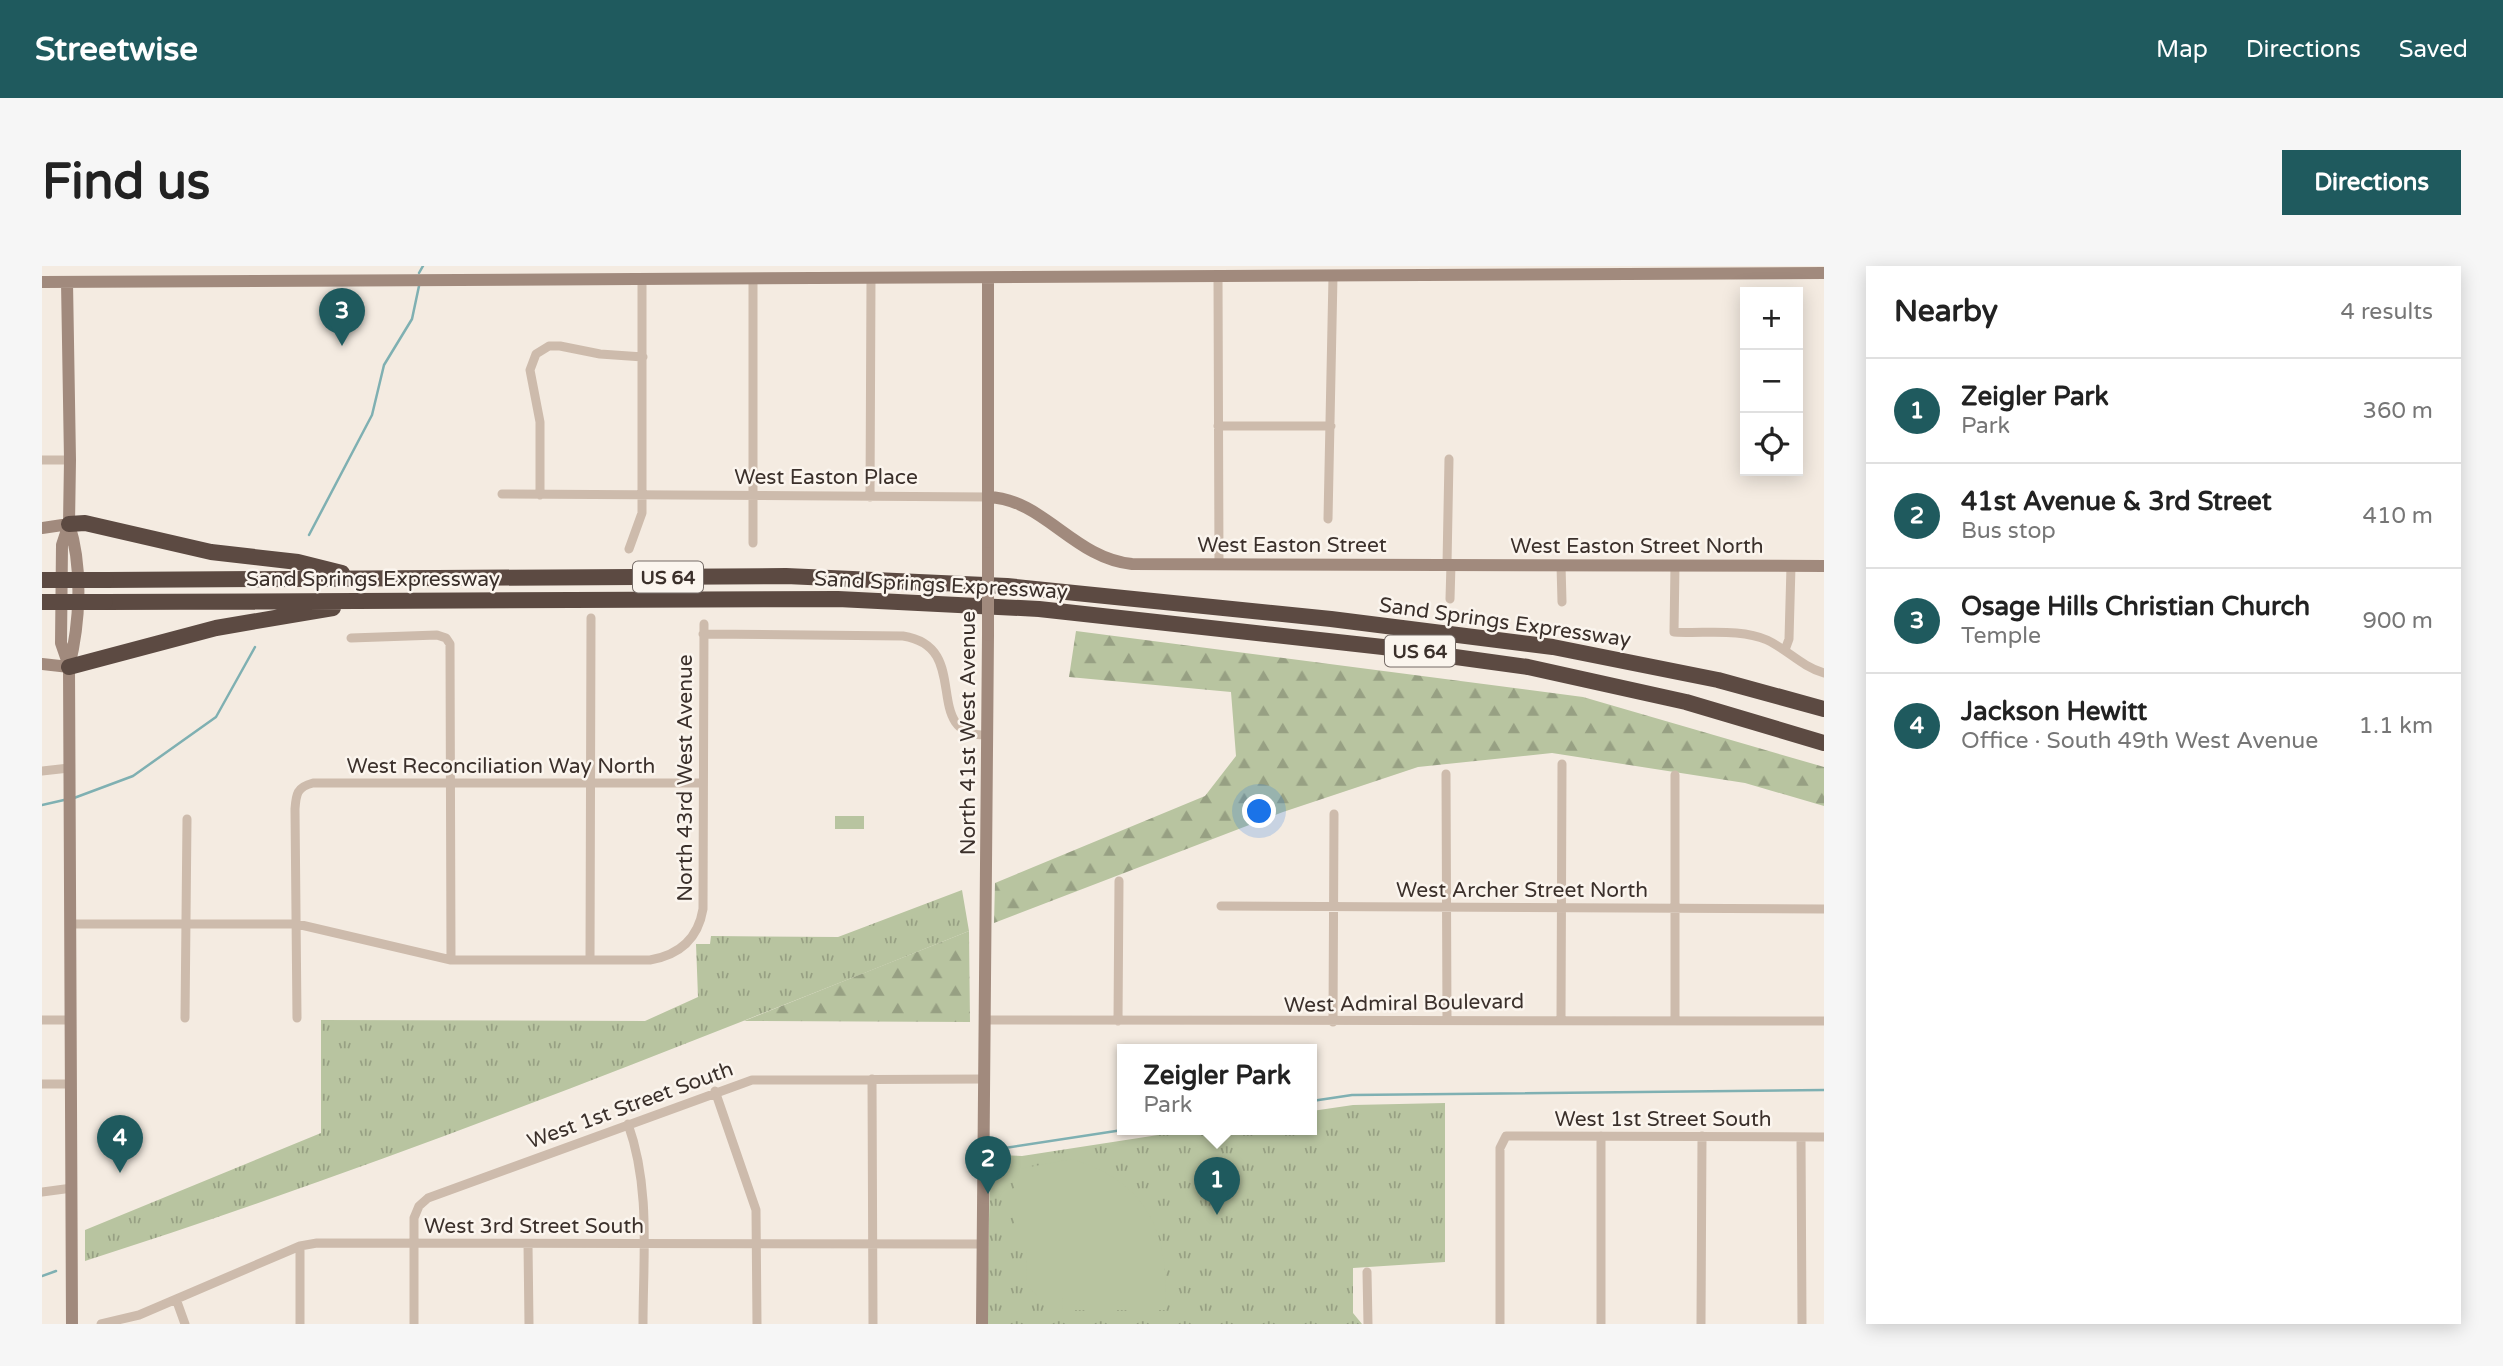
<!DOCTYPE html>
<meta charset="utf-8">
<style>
body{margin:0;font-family:"Varela Round",sans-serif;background:#f6f6f6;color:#222}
.controls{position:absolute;right:21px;top:21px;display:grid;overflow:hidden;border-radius:0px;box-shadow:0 4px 18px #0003}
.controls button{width:63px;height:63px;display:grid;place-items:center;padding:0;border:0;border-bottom:2px solid #e0e0e0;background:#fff;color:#222;font:35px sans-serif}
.you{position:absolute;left:1218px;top:546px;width:24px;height:24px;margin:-18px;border:5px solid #fff;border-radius:50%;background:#1a73e8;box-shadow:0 0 0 10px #1a73e833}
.badge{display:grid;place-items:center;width:46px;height:46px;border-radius:50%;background:#1f5a5e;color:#fff;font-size:23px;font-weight:700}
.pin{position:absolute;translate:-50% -58px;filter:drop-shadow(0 2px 4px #0008)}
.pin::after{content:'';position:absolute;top:37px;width:24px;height:21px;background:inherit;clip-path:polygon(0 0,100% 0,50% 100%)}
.popup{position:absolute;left:1075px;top:778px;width:200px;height:91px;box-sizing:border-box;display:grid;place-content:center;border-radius:0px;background:#fff;filter:drop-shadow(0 2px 5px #0005);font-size:23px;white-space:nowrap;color:#767676}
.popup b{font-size:26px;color:#222}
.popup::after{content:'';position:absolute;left:50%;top:100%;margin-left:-14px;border:14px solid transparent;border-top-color:#fff}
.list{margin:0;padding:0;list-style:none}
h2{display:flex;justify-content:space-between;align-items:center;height:91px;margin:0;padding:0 28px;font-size:30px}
h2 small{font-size:23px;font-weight:400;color:#767676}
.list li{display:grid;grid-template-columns:46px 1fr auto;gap:21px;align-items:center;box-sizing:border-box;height:105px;padding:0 28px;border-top:2px solid #e0e0e0}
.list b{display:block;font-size:26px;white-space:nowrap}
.list p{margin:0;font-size:23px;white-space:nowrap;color:#767676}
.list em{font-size:23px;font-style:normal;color:#767676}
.icon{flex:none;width:38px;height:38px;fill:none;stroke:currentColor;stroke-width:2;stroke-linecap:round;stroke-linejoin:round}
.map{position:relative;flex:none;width:1782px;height:1058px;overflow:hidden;border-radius:0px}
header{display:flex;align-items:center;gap:42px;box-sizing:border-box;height:98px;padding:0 35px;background:#1f5a5e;color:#fff}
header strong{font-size:33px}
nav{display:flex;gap:38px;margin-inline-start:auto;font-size:24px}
.intro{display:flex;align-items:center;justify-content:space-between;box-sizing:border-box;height:168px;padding:0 42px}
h1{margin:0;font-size:49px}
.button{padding:18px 32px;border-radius:0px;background:#1f5a5e;color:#fff;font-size:24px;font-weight:700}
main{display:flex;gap:42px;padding:0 42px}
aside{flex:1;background:#fff;border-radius:0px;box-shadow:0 4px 18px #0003}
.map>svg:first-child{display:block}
</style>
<header>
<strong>Streetwise</strong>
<nav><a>Map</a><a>Directions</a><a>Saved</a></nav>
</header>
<div class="intro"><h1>Find us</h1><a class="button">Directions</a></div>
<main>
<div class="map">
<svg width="1782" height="1058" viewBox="0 0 1782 1058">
<defs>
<pattern id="grass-tufts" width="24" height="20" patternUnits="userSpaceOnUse" patternTransform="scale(1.75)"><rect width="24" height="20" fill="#b8c4a0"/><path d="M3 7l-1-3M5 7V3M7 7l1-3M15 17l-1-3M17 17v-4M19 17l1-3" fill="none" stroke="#97a083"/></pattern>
<pattern id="forest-firs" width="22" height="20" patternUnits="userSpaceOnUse" patternTransform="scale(1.75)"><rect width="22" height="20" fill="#b8c4a0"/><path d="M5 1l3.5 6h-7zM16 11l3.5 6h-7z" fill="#97a083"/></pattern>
</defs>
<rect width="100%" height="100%" fill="#f4ebe1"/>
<path fill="url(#grass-tufts)" d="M920 624 927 665C635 782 342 899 43 995V964L279 867V754L603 755 656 731 654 678H668L669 670 796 671Z
M1403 837V996L1311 1002V1047L1320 1058H945L948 901 955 889 980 890 1155 863H1270V845L1311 839Z"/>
<path fill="url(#forest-firs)" d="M1034 365 1541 431 1782 501V540L1703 517 1510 487 1376 501 1241 546 952 657 953 617 1163 530 1194 490 1189 426 1027 411Z
M927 665 928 756 702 755Z"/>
<path fill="#b8c4a0" d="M793 550H822V563H793Z
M1030 893C1108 917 1128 969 1123 1044H1021L1020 1031H997L984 1019 985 984H972V904Z"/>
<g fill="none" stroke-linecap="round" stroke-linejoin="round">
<path stroke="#7fb0b2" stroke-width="2.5" d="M377 7 381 0
M267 269 330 149 342 99 370 53 377 20
M32 532 91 510 174 451 213 381
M0 539 22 534
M1270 835 1310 829 1782 824
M956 883 1087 863
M0 1010 14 1005"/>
<path stroke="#cdbbac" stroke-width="9" d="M1176 10 1177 299
M711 13V277
M1176 160H1289
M0 194H28
M460 228 946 231
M498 229V156L488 104 494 88 507 80H518L558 88 601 91
M828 231 829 12
M1286 253 1291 10
M587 283 600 247V13
M1405 298 1407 193
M1519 299 1520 336
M1633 299 1632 366C1662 368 1698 362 1725 374 1746 384 1759 400 1782 407
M1408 333 1409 298
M661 368 861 370C933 381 876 471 946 469
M309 372 395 369 404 372 408 378 409 694
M1743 384 1747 373 1749 300
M0 505 27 502
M1404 508 1405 754
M1633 509V754
M1179 640 1782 643
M28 658H255L409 694H608C637 689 656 673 661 643L662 358
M548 694 549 352
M143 752 145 553
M255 752 253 543C254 528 255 521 271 517H661
M1519 753 1520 498
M0 754H28
M943 754 1782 755
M1076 755 1077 615
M1291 756 1292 548
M830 813 831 1058
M0 818H28
M673 825 714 944 715 1058
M586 858C609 922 601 991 601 1058
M1759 871 1760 1058
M0 926 30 922
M486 978 487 1058
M1325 1006 1326 1058
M134 1033 143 1058
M59 1058 97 1049 258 980 275 977 941 978
M258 1058V980
M372 1058V952L377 940 386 932 710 814 943 813
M1458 1058V882L1464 870 1782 871
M1559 1058V870
M1659 1058 1660 870"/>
<path stroke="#a18a7d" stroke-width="12" d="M0 16 1782 7
M25 16 28 194 27 258 20 279 19 377 27 400
M946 231C1002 233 1031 292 1090 298L1782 300
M27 258C41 301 38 357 27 401L30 1058
M0 262 27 258
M946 287V12
M0 398 27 401
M940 1058 946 369"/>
<path stroke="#5c4a42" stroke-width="16" d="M27 258 43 257 169 286 256 296 300 307
M64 314 744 310 965 320 1289 353 1511 381 1676 414 1782 443
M63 336 796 333 997 343 1341 381 1486 401 1644 436 1782 477
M27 401 174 362 291 342"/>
<path stroke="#a18a7d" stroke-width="12" d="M946 287V369"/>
<path stroke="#5c4a42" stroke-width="16" d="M0 314H64
M0 336H63"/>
</g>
<g text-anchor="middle" stroke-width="5" stroke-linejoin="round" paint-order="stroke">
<g fill="#fbf5ee" stroke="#756b66" stroke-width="2">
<rect x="591" y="295.5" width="70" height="31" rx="5"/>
<rect x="1343" y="369.5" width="70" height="31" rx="5"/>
</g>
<g font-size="19" font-weight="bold" fill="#3b302b">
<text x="626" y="318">US 64</text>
<text x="1378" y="392">US 64</text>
</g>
<g font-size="21" fill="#3b302b" stroke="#fbf5ee">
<text x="784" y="218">West Easton Place</text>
<text x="1250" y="286">West Easton Street</text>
<text x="1595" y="287">West Easton Street North</text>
<text x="331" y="320">Sand Springs Expressway</text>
<text transform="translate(899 319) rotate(3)" y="7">Sand Springs Expressway</text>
<text transform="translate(1463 356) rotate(8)" y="7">Sand Springs Expressway</text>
<text transform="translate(926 467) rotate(-90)" y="7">North 41st West Avenue</text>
<text x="459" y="507">West Reconciliation Way North</text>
<text transform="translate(643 512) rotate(-90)" y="7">North 43rd West Avenue</text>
<text x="1480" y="631">West Archer Street North</text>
<text transform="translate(1362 737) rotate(-1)" y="7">West Admiral Boulevard</text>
<text transform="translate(588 839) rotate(-20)" y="7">West 1st Street South</text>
<text x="1621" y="860">West 1st Street South</text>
<text x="492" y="967">West 3rd Street South</text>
</g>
</g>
</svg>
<div class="controls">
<button>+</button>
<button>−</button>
<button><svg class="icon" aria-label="locate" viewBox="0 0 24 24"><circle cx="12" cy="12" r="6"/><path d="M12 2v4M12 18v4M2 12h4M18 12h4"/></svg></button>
</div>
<div class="you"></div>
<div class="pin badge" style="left:1175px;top:949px">1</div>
<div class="popup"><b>Zeigler Park</b>Park</div>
<div class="pin badge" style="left:946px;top:928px">2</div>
<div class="pin badge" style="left:300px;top:80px">3</div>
<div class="pin badge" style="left:78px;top:907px">4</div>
</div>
<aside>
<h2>Nearby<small>4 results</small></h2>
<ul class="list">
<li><span class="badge">1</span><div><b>Zeigler Park</b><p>Park</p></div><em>360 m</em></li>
<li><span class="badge">2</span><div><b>41st Avenue &amp; 3rd Street</b><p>Bus stop</p></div><em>410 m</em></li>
<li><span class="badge">3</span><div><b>Osage Hills Christian Church</b><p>Temple</p></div><em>900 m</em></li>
<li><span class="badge">4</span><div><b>Jackson Hewitt</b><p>Office · South 49th West Avenue</p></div><em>1.1 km</em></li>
</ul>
</aside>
</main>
